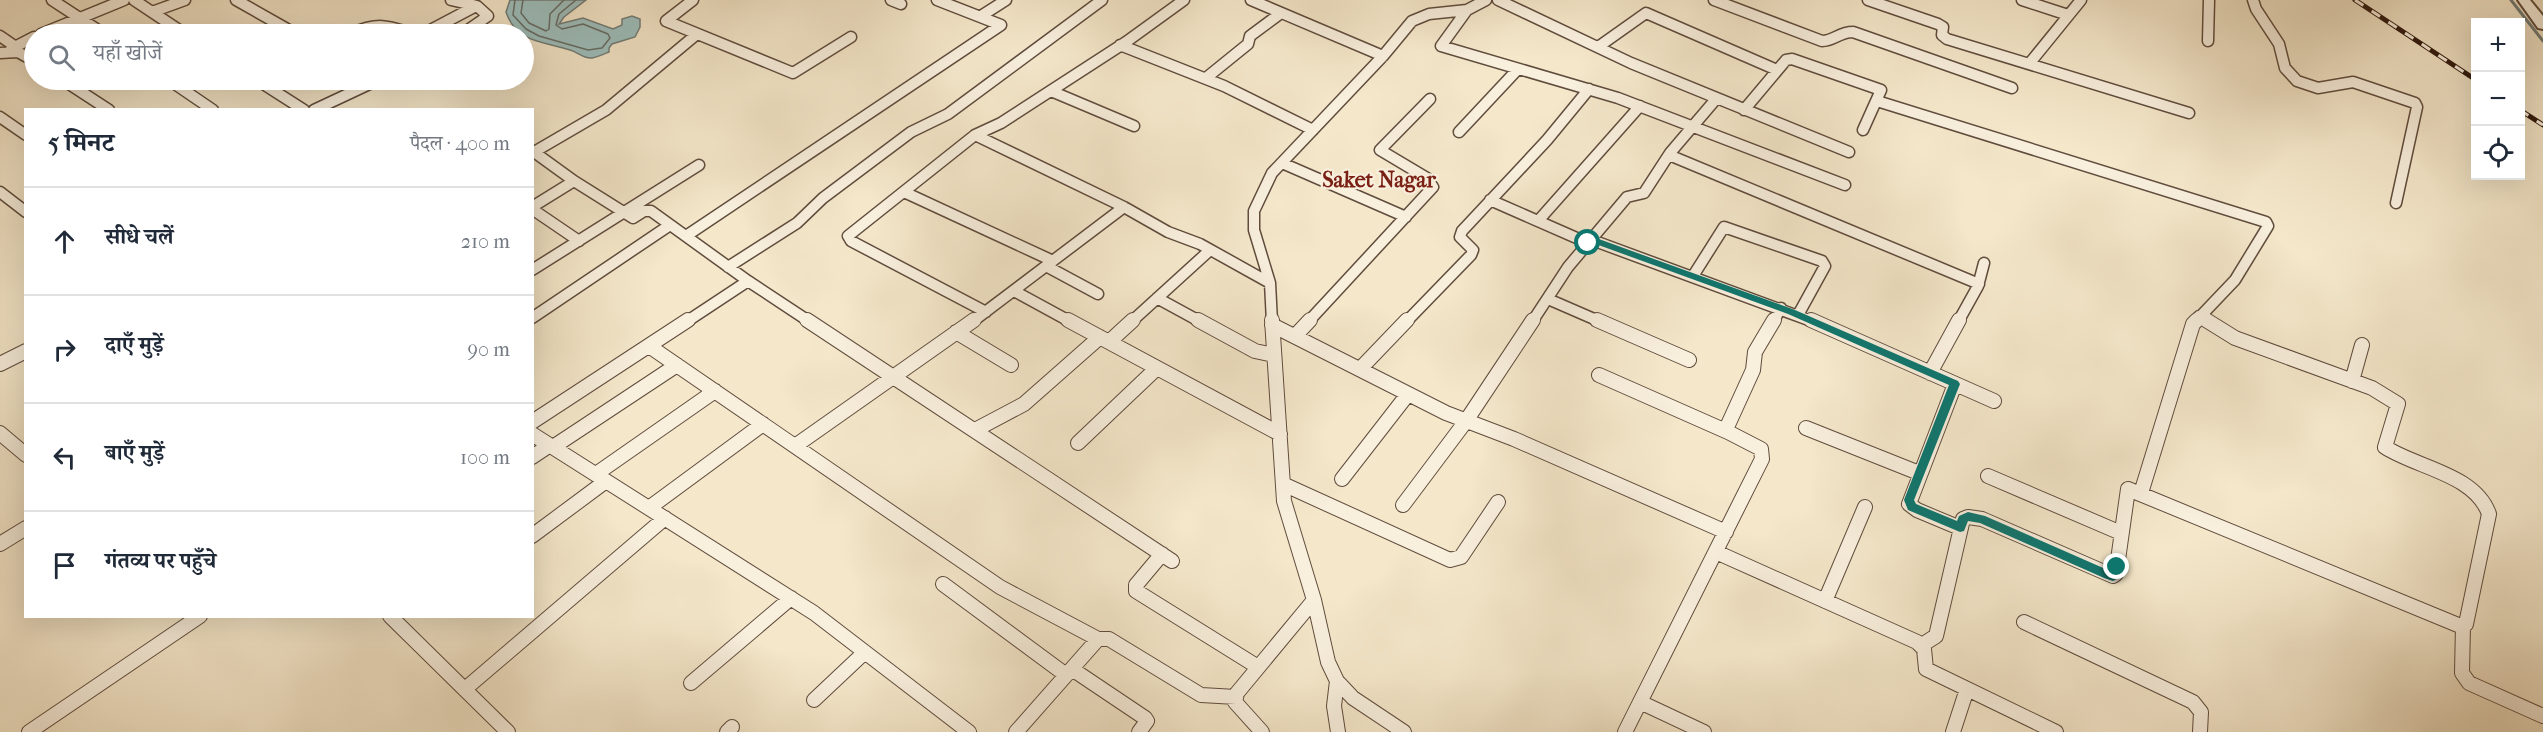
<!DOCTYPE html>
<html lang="hi">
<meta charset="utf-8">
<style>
body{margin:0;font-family:"IM FELL French Canon","Noto Serif Devanagari",serif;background:#f6f6f7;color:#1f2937}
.controls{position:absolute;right:18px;top:18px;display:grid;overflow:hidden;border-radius:0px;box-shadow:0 6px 24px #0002}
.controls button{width:54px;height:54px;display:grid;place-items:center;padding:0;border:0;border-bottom:2px solid #e0e1e3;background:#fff;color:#1f2937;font:30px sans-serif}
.stop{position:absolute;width:18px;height:18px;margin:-14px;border:4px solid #0f766e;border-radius:50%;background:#fff}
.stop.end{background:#0f766e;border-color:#fff;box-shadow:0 2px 6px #0008}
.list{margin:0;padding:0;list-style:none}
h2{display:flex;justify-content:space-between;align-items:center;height:78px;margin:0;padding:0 24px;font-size:26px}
h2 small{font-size:20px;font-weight:400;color:#747a83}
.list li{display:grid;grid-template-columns:39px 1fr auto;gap:18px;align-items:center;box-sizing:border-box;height:108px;padding:0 24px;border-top:2px solid #e0e1e3}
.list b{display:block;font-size:22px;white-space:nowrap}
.list em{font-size:20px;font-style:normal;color:#747a83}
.icon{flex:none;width:33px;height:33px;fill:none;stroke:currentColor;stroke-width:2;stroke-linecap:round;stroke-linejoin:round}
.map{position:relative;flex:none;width:2543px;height:732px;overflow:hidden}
.search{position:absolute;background:#fff;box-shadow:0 6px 24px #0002;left:24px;top:24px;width:510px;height:66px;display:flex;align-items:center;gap:15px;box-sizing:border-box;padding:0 21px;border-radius:33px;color:#747a83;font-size:22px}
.panel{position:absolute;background:#fff;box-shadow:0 6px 24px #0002;left:24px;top:108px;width:510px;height:510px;border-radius:0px}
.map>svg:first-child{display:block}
</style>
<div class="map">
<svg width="2543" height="732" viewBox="0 0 2543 732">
<rect width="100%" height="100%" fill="#f4e7ca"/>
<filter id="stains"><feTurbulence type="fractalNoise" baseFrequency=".00333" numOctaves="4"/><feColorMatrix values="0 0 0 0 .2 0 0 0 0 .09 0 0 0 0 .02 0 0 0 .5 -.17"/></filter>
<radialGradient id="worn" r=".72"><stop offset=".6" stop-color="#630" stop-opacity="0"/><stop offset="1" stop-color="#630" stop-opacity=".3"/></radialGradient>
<path fill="#9dbfbd" stroke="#717c77" stroke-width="1.5" d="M510 0H586L564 17 559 24 583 18 613 29 622 25V19L632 16 640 19V27L635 37 612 44 609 48V52C604 54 597 57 592 58 583 59 578 52 570 50 544 41 517 44 506 12Z"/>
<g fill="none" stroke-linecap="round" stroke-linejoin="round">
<path stroke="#666c66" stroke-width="1.5" d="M515 0 513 15 526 29 539 36 588 50 602 48 610 38 608 34 583 24 562 29 556 25 559 14 576 0
M523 0 521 13 529 23 546 31 549 29 550 14 564 0"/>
<path stroke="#717c77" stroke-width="3" d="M2511 0 2543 41"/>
<g stroke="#604c3d" stroke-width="13">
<path id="minor-far1" d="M52 0 104 34
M134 0 185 34
M236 0 296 34
M451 0 477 6 488 16 462 34
M693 0 666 21 793 73 851 37
M891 0 901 4
M1251 0 1383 56
M1498 0 1631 63 1849 152
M1714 0 1822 41C1834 41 1839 32 1853 32L2012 88
M1868 0 1938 24 1943 27 1942 35 1947 39 2189 113
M2022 0 2068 15
M2253 0 2256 9 2279 44 2285 68 2297 81 2318 88 2353 82 2415 103 2417 107 2396 203
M1467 10 1441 46 1618 98 1845 185
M152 12 185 0
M981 16 1006 0
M41 34 124 0
M350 34C377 22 387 25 414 34
M423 34 476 6
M697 34 606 110 534 152 574 181 633 218 644 211H651L748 281 810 322
M0 36 16 47
M2208 41 2209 0
M1120 45 1224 86 1313 130
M1598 47 1646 13 1777 70
M11 49 34 37
M0 53 18 52 34 61
M2029 64 2081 0
M1206 78 1248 44 1250 36 1281 13
M63 80 109 110
M169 80 213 110
M257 80 304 110
M1051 91 1134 126
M1877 101 2266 222 2268 226 2235 280 2195 322
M314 110 378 80
M1744 110 1786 60 1792 59 1881 90 1863 130
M0 117 26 135
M1459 132 1518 69
M975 135 1124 207 1168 232 1200 244 1270 283
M1669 155 1979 284
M1282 163 1406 217
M0 192 26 212
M904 192 1053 261
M1490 200 1588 243
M532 207 574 181
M532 209 579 241
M1538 221 1640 106
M686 236 1001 25 937 0
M1592 240 1814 322
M1046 266 1098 294
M728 267 797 223 823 198 911 132 948 114 1102 0
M532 270 699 165
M1693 276 1724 227 1822 261 1825 266 1798 315
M1014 291 1071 322
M1157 298 1201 322
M1548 299 1601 322
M986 312 851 241 848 236 975 135 1001 123 1126 42 1184 0
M2199 316 2208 322
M532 318 670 225
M686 322 748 281
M972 322 1124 207
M1131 322 1209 251
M1272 322 1270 283 1254 230V211L1272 173 1383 56 1412 21 1429 14 1467 10 1486 0
M1308 322 1433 187 1427 178 1380 150 1430 99
M1406 322 1471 255 1473 250 1460 237 1462 231 1547 140 1589 89
M1532 322 1568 267 1627 197 1644 193 1670 153 1716 99
M1773 322 1781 308
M1958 322 1978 286 1984 263"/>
</g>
<g stroke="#604c3d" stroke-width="16">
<path id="minor" d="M807 320 1172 561
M1068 320 1280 434
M1198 320 1255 351 1274 355
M1272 320 1284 501 1314 600 1328 662 1337 681 1353 698 1404 732
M1597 320 1689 360
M1811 320 1994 401
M1272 325 1446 413 1514 439 1726 532
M956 332 1011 365
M1295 336 1310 320
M1109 342 1133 320
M649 346 1000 587 1098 639 1016 732
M0 364 26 351
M1360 369 1407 320
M1930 373 1959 320
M1599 375 1728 432
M2352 381 2362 345
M1955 384 1909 504 1917 510 1960 528
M532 422 688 320
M1806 428 1919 473
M975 430 1024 404 1100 337
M0 433 26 455
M532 434 814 613 969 732
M1078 443 1157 368
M795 446 974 320
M553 447 677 365
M532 457 550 445
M596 474 715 391
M1988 476 2121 533
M1342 479 1408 394
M1283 484 1450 560 1461 557 1498 502
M2141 493 2193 324 2197 320
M1403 505 1466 421 1533 320
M649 508 763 424
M532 536 606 481
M0 544 26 528
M1716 552 1917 642 1924 649 1926 669 2056 732
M1162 554 1136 585V591L1258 667
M943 584 1066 675
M1825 601 1865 507
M390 616 508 732
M2024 622 2193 702 2201 712 2200 732
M2463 625 2462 673 2469 683 2543 716
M1098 639H1109L1201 695 1236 697
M1922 645 1936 636 1963 519 1968 517 1982 519 2113 576 2116 574 2128 489 2458 625 2466 624 2489 514C2475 474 2417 468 2385 447L2398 404 2372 388 2235 338 2206 320
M1072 669 1145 718 1147 721 1139 732
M1337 681 1334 706 1338 732
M691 683 791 598
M465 689 665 518
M814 700 865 652
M1640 702 1704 732
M29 732 200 616
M727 732 732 727
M1262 732 1235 702 1237 693 1314 600
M1625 732 1762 459 1761 449 1728 432 1727 427 1753 370 1755 352 1774 320
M1953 732 1967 689"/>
</g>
<g stroke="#604c3d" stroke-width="4">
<path id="tertiary" d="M2518 0H2530L2543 16V29L2538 28Z"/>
</g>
<use href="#minor-far1" stroke="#f8efdd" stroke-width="10"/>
<use href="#minor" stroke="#f8efdd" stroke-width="14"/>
<use href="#tertiary" fill="#f8efdd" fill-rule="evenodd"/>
<g stroke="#2e180e" stroke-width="5">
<path id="rail" d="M2355 0 2476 80
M2520 110 2543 125"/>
</g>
<use href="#rail" stroke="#f8efdd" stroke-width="3" stroke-dasharray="10" stroke-linecap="butt"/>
</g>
<path fill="#0f766e" d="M1589 238H1596L1795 310 1958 381 1960 384 1914 500 1916 504 1957 521 1959 516 1968 512 1985 516 2110 571 2113 564H2121L2122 567 2120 577 2113 581 2104 578 1980 523 1968 521 1964 531 1960 532 1908 510 1904 500 1949 385 1788 314 1593 243 1585 245 1583 243Z"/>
<g text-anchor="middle" stroke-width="4.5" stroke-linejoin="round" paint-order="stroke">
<g font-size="22" font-weight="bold" fill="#7a1f14" stroke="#f8efdd">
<text x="1379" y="187">Saket Nagar</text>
</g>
</g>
<rect width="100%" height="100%" filter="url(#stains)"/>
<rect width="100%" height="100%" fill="url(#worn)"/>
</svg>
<div class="controls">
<button>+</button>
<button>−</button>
<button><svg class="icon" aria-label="locate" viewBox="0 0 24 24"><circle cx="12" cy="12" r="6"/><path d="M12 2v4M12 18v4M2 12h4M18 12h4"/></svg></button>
</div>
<div class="stop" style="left:1588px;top:243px"></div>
<div class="stop end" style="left:2117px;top:567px"></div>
<div class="search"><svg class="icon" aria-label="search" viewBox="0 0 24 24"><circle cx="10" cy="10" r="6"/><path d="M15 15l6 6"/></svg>यहाँ खोजें</div>
<section class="panel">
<h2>5 मिनट<small>पैदल · 400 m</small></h2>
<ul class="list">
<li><svg class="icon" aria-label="ahead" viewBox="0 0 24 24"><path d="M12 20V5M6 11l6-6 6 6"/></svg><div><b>सीधे चलें</b></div><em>210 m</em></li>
<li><svg class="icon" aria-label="right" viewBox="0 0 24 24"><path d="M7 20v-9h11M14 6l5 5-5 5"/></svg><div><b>दाएँ मुड़ें</b></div><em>90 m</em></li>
<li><svg class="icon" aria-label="left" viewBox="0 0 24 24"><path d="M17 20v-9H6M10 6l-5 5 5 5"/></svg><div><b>बाएँ मुड़ें</b></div><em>100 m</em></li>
<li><svg class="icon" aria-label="arrive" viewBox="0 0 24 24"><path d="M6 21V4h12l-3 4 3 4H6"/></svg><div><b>गंतव्य पर पहुँचे</b></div></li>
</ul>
</section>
</div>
